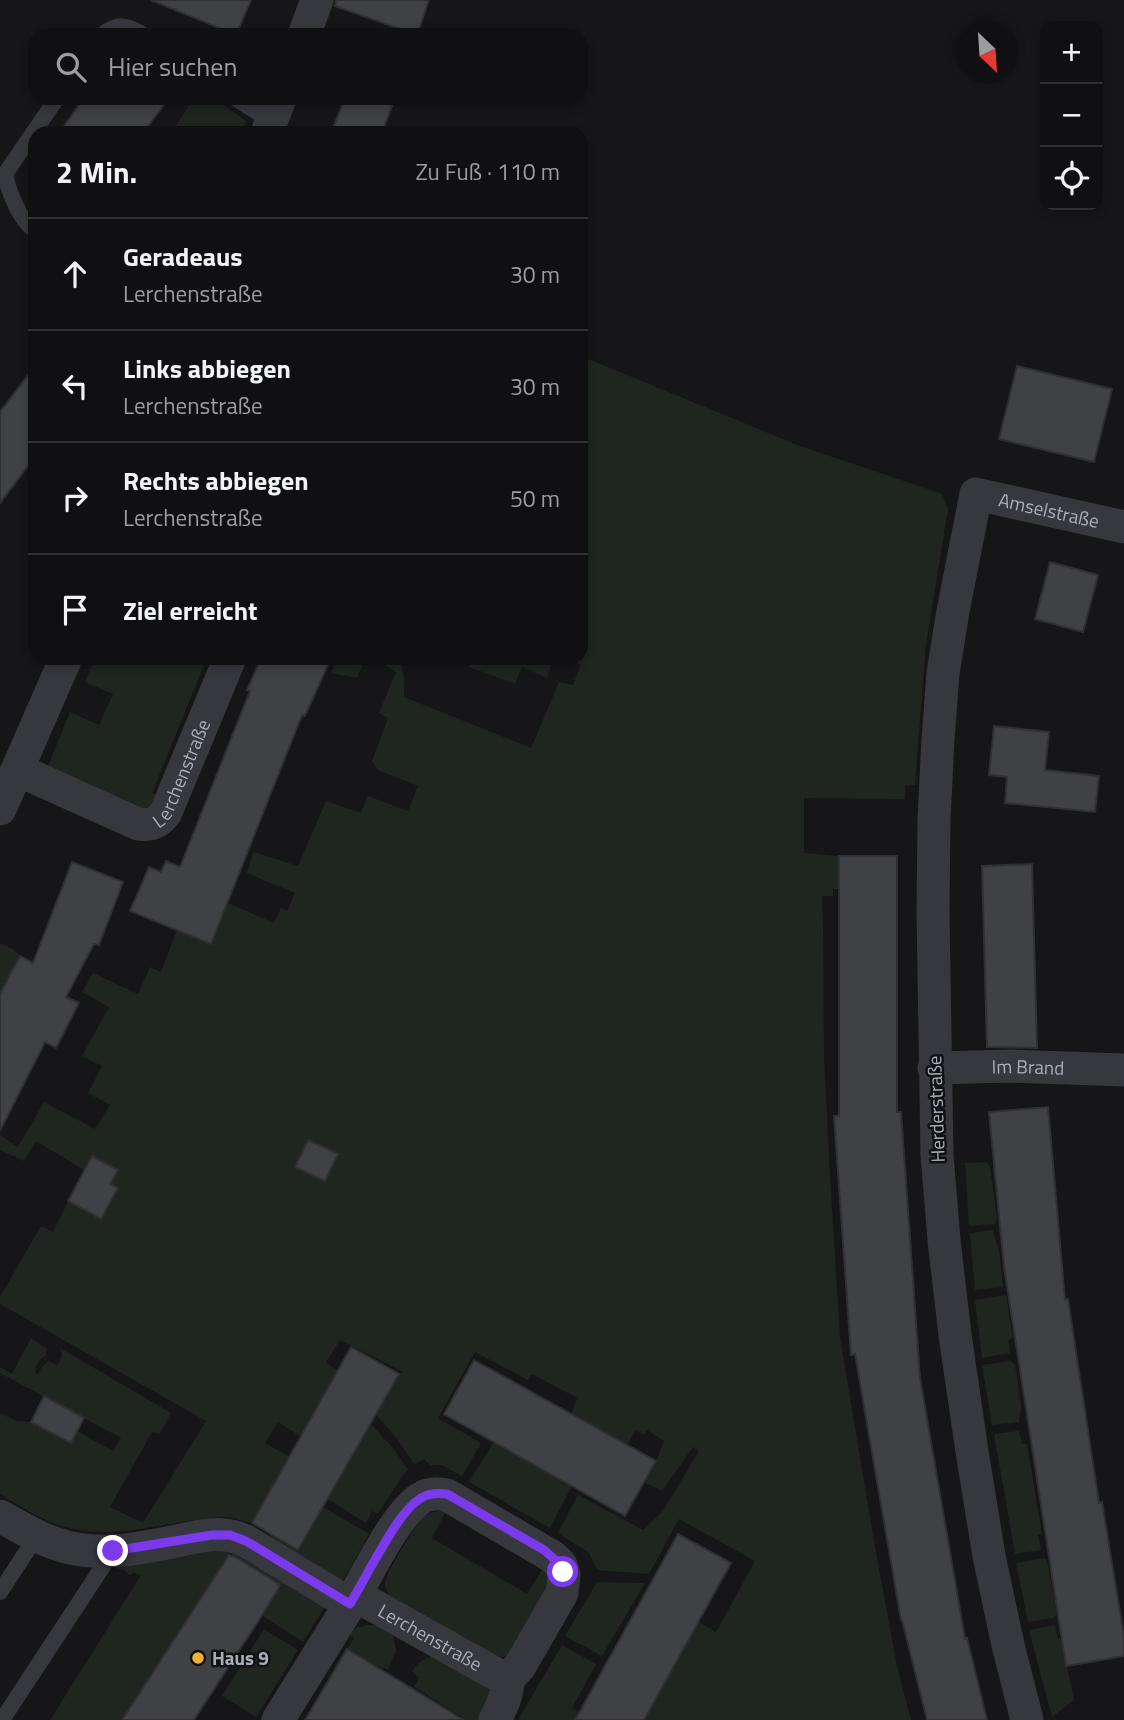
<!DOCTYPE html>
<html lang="de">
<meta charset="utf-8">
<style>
body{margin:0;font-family:"Titillium Web",sans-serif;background:#19191b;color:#f1f3f6}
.controls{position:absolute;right:21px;top:21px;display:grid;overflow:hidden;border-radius:14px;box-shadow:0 4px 10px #0003}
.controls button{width:63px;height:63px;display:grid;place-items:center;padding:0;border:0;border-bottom:2px solid #303032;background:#101012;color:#f1f3f6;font:35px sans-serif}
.compass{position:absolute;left:956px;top:21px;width:63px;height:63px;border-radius:50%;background:#101012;box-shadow:0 4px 10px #0003;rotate:155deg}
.stop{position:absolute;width:21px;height:21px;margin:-16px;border:5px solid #7c3aed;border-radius:50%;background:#fff}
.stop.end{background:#7c3aed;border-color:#fff;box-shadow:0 2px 7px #0008}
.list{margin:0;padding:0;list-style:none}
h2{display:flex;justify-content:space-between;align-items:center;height:91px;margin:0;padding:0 28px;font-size:30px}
h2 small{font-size:23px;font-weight:400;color:#9c9d9f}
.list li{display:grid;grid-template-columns:46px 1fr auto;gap:21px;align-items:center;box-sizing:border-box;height:112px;padding:0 28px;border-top:2px solid #303032}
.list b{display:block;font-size:26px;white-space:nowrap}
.list p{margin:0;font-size:23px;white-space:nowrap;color:#9c9d9f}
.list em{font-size:23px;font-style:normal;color:#9c9d9f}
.icon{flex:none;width:38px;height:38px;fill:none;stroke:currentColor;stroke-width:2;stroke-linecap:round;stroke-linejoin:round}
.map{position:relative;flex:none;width:1124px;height:1720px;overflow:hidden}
.search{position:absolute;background:#101012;box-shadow:0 4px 10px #0003;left:28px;top:28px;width:560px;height:77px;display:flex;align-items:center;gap:18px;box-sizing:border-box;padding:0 24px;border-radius:21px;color:#9c9d9f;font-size:26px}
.panel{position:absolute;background:#101012;box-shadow:0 4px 10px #0003;left:28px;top:126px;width:560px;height:539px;border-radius:21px}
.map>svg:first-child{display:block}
</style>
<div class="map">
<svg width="1124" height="1720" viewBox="0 0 1124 1720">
<rect width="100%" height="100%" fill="#161618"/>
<path fill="#1e261f" d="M194 98H214L246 121 241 133H171Z
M581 356 800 446 928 489 942 494 948 509 926 644 915 785 905 786V799L804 798V853L839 856V889H833V896H822L823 923 824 1056 830 1176 840 1338 873 1536 897 1666 911 1720H644L698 1622 716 1632 755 1561 679 1519 649 1574 597 1570 589 1553 558 1533 578 1495 643 1530 663 1511 699 1451 693 1447 662 1491 644 1482 656 1461 664 1441 647 1430 644 1435 636 1430 627 1445 571 1414 577 1398 532 1374 528 1380 475 1352 438 1418 481 1443 462 1476 442 1465H430L424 1459 414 1464 396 1437 376 1415 399 1374 403 1372 340 1340 326 1362 337 1371 300 1436 278 1422 265 1443 290 1457 252 1523C242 1521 230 1516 220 1517 172 1520 122 1539 74 1529 46 1524 24 1508 0 1494V1413L16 1421 31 1422 70 1443 77 1431 113 1451 121 1438 0 1373V1367L12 1374 31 1338 47 1349 46 1355C40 1359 34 1366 36 1374L39 1373 41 1368 48 1361 56 1365 59 1363 62 1355 60 1348 171 1413 160 1434 152 1432 110 1507 143 1523 206 1421 0 1304V1297L41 1226 53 1232 69 1200 101 1219 117 1188 110 1184 118 1170 92 1157 84 1170 36 1141 24 1161 0 1150V1135L18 1147 44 1102 95 1129 110 1105 88 1093 102 1066 82 1056 109 1007 82 992 93 973 138 994 150 967 161 972 177 930 211 944 228 903 274 923 281 908 287 911 295 893 247 873 253 852 298 866 326 801 361 813 368 796 408 811 418 786 378 770 372 761 388 718 379 713 396 672 373 658H397C406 670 404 683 404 697L531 748 559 682 573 685 581 665 565 658H581Z
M95 658H207L152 793 163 799 147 810 48 766 70 712 99 725 113 694 85 682Z
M338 658H365L357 678 331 673Z
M473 658H553L547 678 522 667 515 684 469 667Z
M0 943 13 949 20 956 0 994Z
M987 1162 990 1167 997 1218 995 1224 969 1226 965 1163Z
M993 1230C994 1239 998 1245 999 1252 1001 1264 1002 1275 1003 1287L975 1290 970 1233Z
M1006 1295 1013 1338 1008 1340 1010 1353 982 1358 975 1300Z
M1010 1361 1015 1365 1021 1406 1019 1422 992 1425 982 1365Z
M371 1424 393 1448 408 1470 402 1476 378 1514 372 1511 366 1523 328 1499Z
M1019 1431 1022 1444H1027L1042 1534 1038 1535 1041 1550 1015 1554 994 1434Z
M494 1442 572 1486 550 1528 469 1482Z
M323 1507 369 1534 344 1579 339 1582 272 1544 269 1533 299 1550Z
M440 1511H446L432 1538 527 1594 544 1566 551 1582 510 1656 498 1657 389 1595C386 1590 384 1586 386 1579 388 1570 417 1522 424 1516 429 1513 434 1512 440 1511Z
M227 1547 326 1605 303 1642 261 1615 280 1586 230 1553 122 1720H50L141 1575 134 1573 130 1575 125 1571 115 1568 122 1558Z
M1044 1558 1047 1560 1057 1614 1053 1618 1028 1622 1016 1563Z
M597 1582 645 1583 602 1656 565 1636Z
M366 1625H376L393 1635 396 1651 388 1670 374 1665 347 1649 354 1638 350 1635 356 1628Z
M1055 1625 1058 1638 1061 1639 1074 1700 1052 1717 1029 1630Z
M264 1629 298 1650 256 1717 222 1696Z
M562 1645 596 1664 572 1708 592 1720H518Z
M433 1656 490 1688 491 1697 481 1720H467L414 1687 419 1678 412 1671C418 1662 424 1659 433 1656Z"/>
<path fill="#404145" stroke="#303034" stroke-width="2" d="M151 0H251L236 35Z
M336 0H429L417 35 335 6Z
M84 98H169L143 133H59Z
M345 98H395L382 133H331Z
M35 366V457L0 503V412Z
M1017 366 1112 389 1094 462 999 439Z
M1050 562 1098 575 1083 632 1035 619Z
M261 658H331L305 716 302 715 211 944 130 911 149 867 161 872 166 861 180 867 250 691 247 690Z
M994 726 1049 732 1045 770 1099 776 1095 812 1005 803 1007 777 989 775Z
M839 856H897V1112H901L920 1378 965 1639 967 1638 987 1720H927L902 1620H901L855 1354 851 1355 834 1116H839Z
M72 862 123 882 99 945 94 944 66 997 79 1003 56 1048 45 1042 0 1131V994L20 956 33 963Z
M1032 864 1037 1048 987 1047 982 866Z
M1048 1107 1065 1300 1068 1299 1099 1503 1102 1502 1124 1637V1656L1066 1666 1004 1267 989 1112Z
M308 1140 338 1154 325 1181 295 1167Z
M92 1156 118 1170 110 1184 118 1188 101 1219 68 1201Z
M351 1347 399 1374 298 1550 252 1523Z
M474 1360 656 1461 625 1516 444 1414Z
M44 1396 84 1418 71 1443 31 1422Z
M678 1534 731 1563 644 1720H575Z
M229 1555 237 1558 279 1584 278 1585 280 1586 259 1620 194 1720H122Z
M347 1649 464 1720H305Z"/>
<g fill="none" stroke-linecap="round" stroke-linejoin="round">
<path stroke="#37383d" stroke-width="16" d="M102 35C116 23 128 24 143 35
M235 98 271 121
M35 231C19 219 9 193 5 174L57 98
M0 1592 36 1537
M2 1720 113 1551"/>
<g stroke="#37383d" stroke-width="33">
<path d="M304 35 317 0"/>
<path d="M267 133 280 98"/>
<path id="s1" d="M18 770 138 824C151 826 159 823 166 812L230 658"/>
<path d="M0 809 66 658"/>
<path id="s2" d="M934 1068 1011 1066 1124 1070"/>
<path id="s3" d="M0 1516C38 1538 67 1554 112 1551 134 1550 156 1545 177 1541 194 1537 213 1532 231 1536 236 1537 241 1539 246 1541L350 1604 355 1595 494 1673 508 1679"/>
<path d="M355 1595C370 1569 397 1513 421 1498 429 1493 438 1493 447 1495L553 1557 561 1565 564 1575 562 1593 520 1666 508 1679C508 1695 502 1706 495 1720"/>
<path d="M278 1720 350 1604"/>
<path id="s4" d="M1027 1720 1008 1645 989 1556 973 1458 955 1335 944 1240 937 1155 933 912 934 819 938 740 943 673 953 611 976 494 1124 527"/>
</g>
</g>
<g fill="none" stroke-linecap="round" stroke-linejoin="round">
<path stroke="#7c3aed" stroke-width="9" d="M113 1551 212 1535H230L246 1541 350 1604C356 1593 363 1582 369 1570 382 1549 400 1511 421 1498 429 1493 438 1493 447 1494L544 1550 561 1565 563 1572"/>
</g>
<circle fill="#f2b134" stroke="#111113" stroke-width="2.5" cx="198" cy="1658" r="7"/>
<g text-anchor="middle" stroke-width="5" stroke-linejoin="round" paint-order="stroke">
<g font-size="19" fill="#a8adb8" stroke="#111113">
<text dy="7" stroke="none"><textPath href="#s4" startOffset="1312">Amselstraße</textPath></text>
<text dy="7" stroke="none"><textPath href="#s1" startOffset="206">Lerchenstraße</textPath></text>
<text dy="7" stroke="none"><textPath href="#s2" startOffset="94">Im Brand</textPath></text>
<text transform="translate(936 1109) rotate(-92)" y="7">Herderstraße</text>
<text dy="7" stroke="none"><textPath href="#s3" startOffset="474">Lerchenstraße</textPath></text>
</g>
<g font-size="19" font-weight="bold" fill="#a8adb8" stroke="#111113" text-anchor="start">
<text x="212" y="1665">Haus 9</text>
</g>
</g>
</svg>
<div class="controls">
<button>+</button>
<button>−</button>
<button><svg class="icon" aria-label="locate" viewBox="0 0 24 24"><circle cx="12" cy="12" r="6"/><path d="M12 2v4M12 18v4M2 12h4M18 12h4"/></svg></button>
</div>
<svg class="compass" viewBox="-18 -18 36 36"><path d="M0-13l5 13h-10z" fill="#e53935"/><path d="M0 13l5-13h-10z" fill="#9c9d9f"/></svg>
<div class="stop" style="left:563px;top:1572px"></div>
<div class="stop end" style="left:113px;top:1551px"></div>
<div class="search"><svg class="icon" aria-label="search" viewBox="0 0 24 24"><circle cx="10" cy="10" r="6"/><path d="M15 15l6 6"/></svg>Hier suchen</div>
<section class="panel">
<h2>2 Min.<small>Zu Fuß · 110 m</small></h2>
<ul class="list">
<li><svg class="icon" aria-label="ahead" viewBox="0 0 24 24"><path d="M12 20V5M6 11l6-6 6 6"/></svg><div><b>Geradeaus</b><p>Lerchenstraße</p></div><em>30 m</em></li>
<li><svg class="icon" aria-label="left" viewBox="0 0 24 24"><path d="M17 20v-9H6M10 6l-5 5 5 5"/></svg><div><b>Links abbiegen</b><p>Lerchenstraße</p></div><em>30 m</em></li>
<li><svg class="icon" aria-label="right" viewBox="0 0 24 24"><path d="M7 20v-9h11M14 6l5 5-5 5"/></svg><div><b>Rechts abbiegen</b><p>Lerchenstraße</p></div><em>50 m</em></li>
<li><svg class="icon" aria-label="arrive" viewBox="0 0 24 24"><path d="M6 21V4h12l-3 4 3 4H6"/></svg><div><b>Ziel erreicht</b></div></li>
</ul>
</section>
</div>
